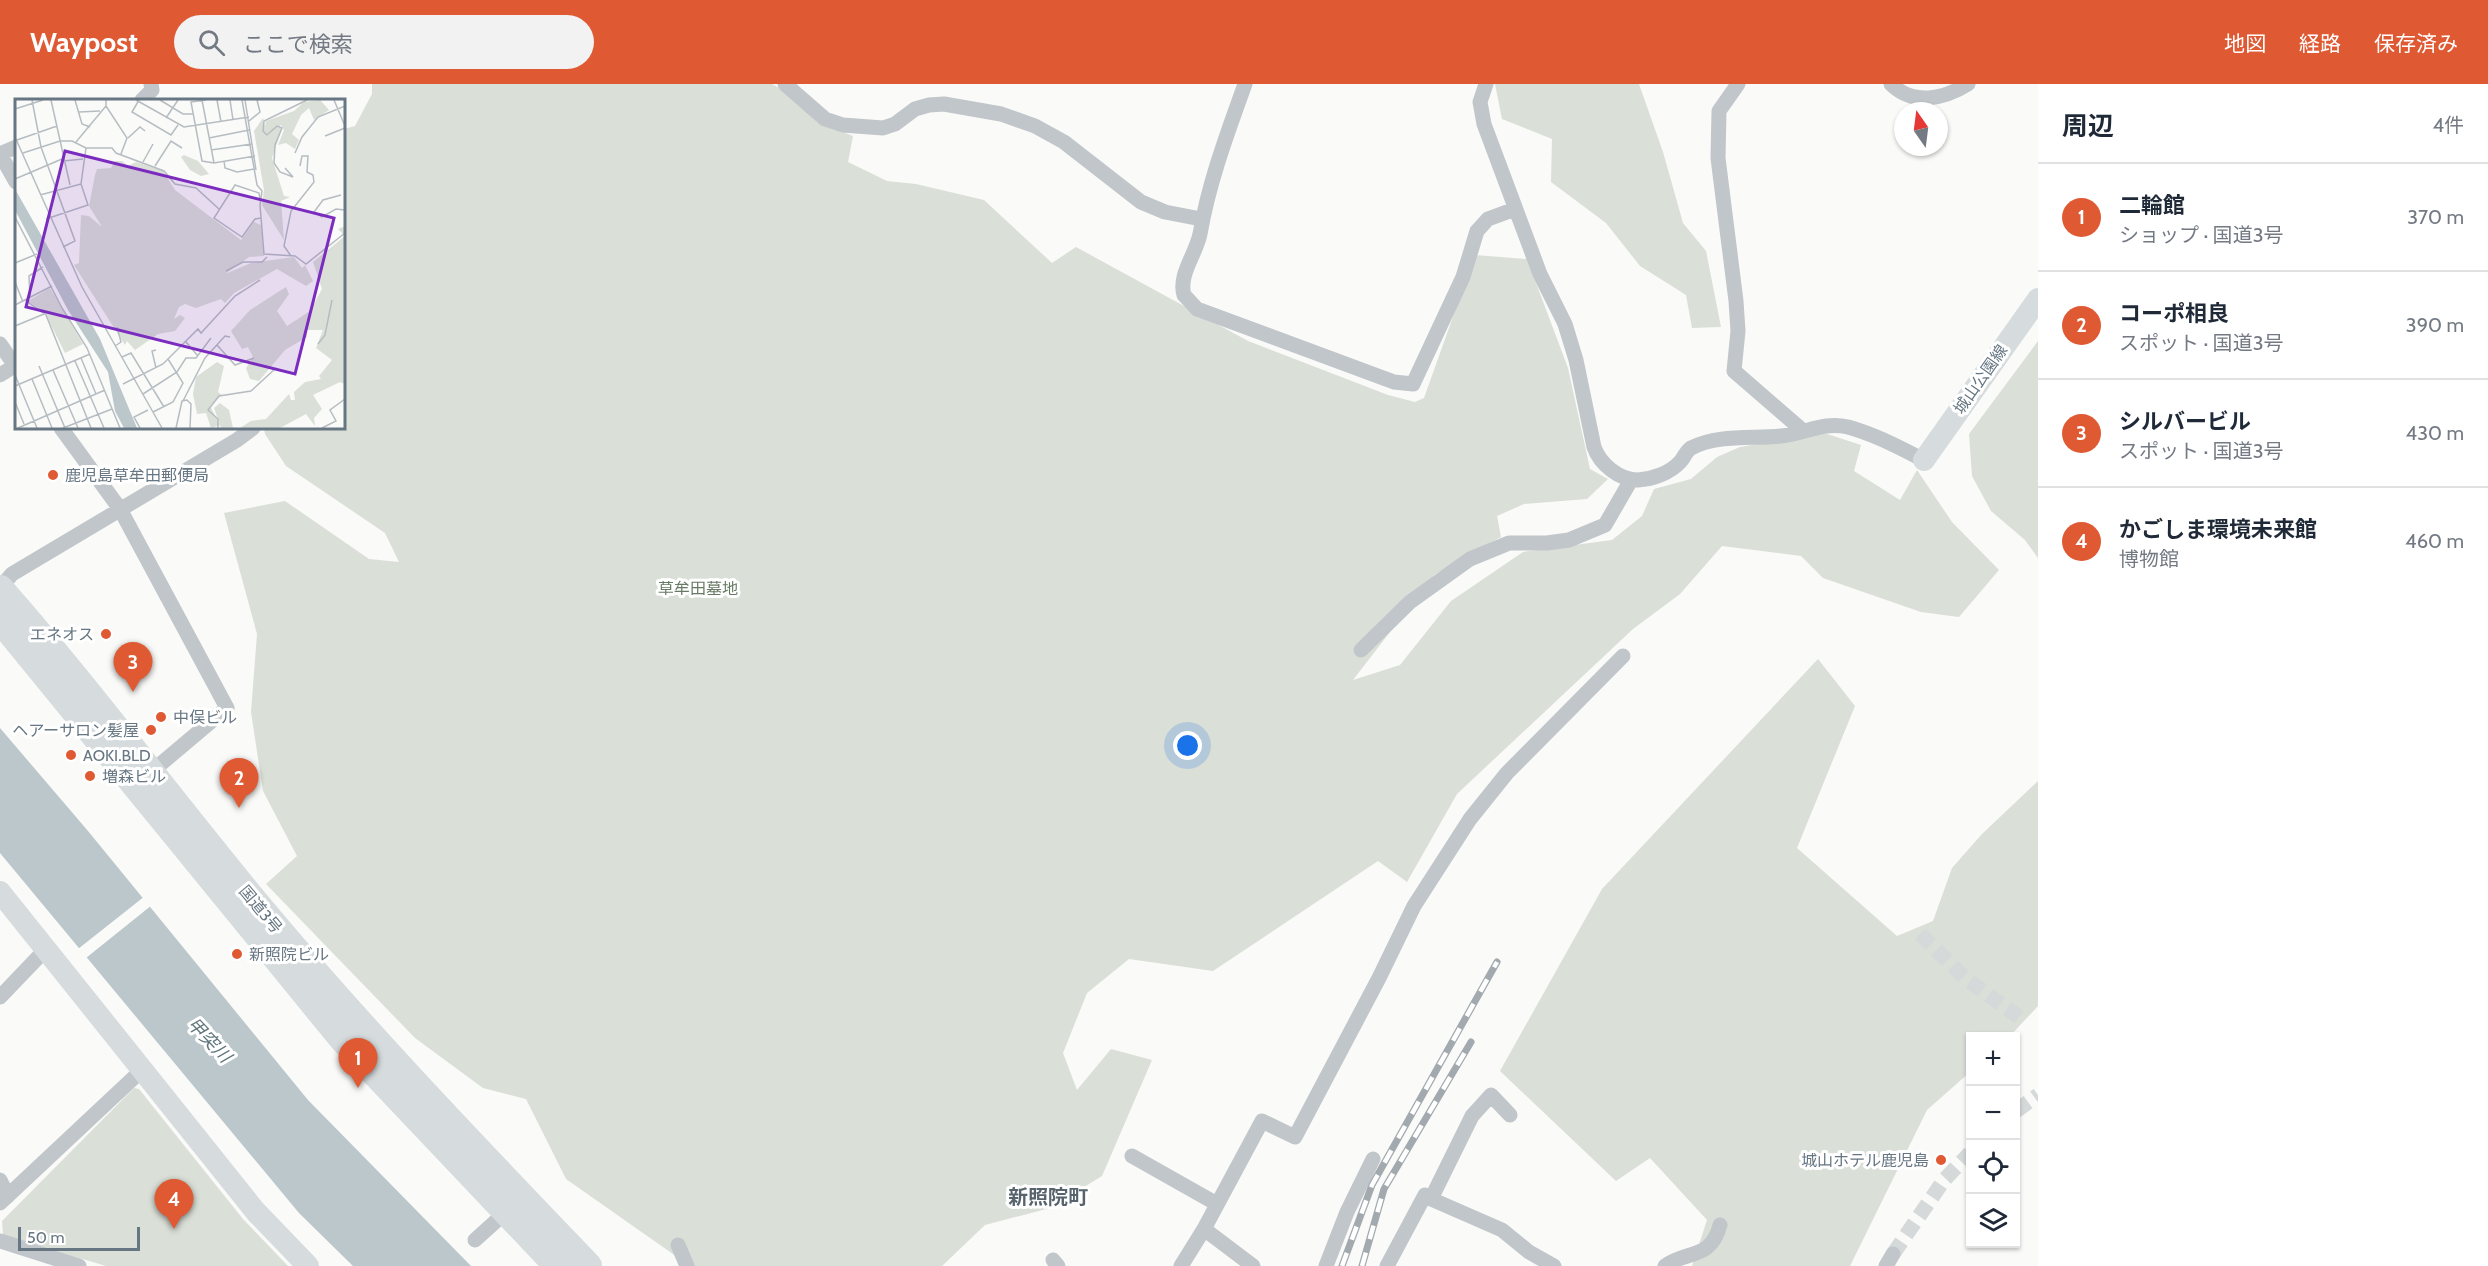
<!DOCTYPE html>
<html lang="ja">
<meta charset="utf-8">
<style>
body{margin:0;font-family:Cabin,"Noto Sans JP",sans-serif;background:#f2f2f3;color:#1f2937}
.controls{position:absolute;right:18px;bottom:18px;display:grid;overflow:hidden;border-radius:0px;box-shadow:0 2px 4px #0004}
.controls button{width:54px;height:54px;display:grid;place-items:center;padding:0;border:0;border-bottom:2px solid #e0e1e3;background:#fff;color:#1f2937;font:30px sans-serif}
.compass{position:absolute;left:1894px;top:18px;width:54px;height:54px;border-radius:50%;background:#fff;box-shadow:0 2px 4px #0004;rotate:346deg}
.scale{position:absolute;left:18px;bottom:15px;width:122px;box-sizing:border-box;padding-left:6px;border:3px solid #667682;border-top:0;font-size:16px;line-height:21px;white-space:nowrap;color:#667682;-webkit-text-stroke:4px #fff;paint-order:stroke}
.you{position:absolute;left:1188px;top:662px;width:21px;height:21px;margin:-15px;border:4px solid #fff;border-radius:50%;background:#1a73e8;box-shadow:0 0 0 9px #1a73e833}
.badge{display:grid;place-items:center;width:39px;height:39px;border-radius:50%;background:#df5933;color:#fff;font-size:20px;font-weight:700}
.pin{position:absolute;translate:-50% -50px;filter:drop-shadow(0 2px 3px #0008)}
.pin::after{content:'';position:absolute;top:32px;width:21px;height:18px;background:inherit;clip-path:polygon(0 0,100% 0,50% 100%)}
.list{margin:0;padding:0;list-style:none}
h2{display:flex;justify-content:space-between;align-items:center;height:78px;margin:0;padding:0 24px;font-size:26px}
h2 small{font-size:20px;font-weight:400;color:#747a83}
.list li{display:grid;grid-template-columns:39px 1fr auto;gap:18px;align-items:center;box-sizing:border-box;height:108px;padding:0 24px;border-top:2px solid #e0e1e3}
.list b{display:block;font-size:22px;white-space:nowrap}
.list p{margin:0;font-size:20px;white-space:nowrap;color:#747a83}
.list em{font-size:20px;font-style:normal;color:#747a83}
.icon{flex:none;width:33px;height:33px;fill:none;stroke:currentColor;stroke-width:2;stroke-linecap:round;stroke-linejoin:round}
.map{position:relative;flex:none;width:2038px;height:1182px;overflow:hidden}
header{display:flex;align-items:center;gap:36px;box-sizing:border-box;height:84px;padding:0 30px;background:#df5933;color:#fff}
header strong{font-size:28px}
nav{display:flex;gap:33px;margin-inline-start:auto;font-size:21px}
.search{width:420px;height:54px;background:#f2f2f3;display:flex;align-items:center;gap:15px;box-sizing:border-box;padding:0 21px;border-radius:33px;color:#747a83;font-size:22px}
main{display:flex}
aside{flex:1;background:#fff}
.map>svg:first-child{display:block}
</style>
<header>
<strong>Waypost</strong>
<div class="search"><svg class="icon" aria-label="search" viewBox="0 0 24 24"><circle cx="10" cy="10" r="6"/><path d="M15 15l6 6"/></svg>ここで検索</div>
<nav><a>地図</a><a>経路</a><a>保存済み</a></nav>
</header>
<main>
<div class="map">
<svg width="2038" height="1182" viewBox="0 0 2038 1182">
<rect width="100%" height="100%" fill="#fafaf8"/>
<path fill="#dadfd7" d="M372 0H772L792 11 817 38 853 52 848 78 887 97 916 100 984 116 1052 179 1076 163 1248 257 1388 311 1415 318 1424 314 1475 171 1527 175 1568 284 1590 385 1608 395 1587 415 1524 420 1497 432 1501 453 1434 491 1353 596 1400 581 1451 517 1523 468 1612 456 1642 432 1654 405 1691 395 1717 373 1740 363 1824 349 1861 361 1854 387 1900 416 1917 386 1952 438 1999 486 1959 533 1921 528 1823 494 1801 472 1722 462 1680 510 1633 545 1457 710 1407 798 1378 777 1213 887 1129 875 1087 909 1063 969 1077 1006 1111 965 1152 976 1102 1092 1050 1124 985 1141 942 1182H690L566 1095 526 1015 483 1004 415 954 266 800 297 772 263 707 251 628 257 550 224 429 285 417 369 475 399 478 385 449 286 382 265 350 264 344H344V45L355 42 372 10Z
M1495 0H1639L1663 68 1683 139 1706 167 1721 243 1692 244 1686 211 1640 182 1606 139 1551 98 1552 55 1502 35Z
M2038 257V474L2025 456 1991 427 1972 392 1969 350Z
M1818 575 1855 622 1797 764 1897 852 1933 837 1952 784 1982 750 2038 697V922L2010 952H1970V988L1927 1026 1850 1182H1692L1707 1136 1650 1074 1616 1097 1500 987 1602 805Z
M134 1004 139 1005 243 1135 288 1182H106L3 1151 2 1137Z"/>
<path fill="#bbc7cb" d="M0 644 88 747 308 1016 471 1182H353L299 1129 0 769Z"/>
<path fill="#fafaf8" d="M145 812 152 821 86 874 78 865Z"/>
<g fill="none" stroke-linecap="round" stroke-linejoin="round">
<path stroke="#d5d9da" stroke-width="15" stroke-dasharray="15 8" stroke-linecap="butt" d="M1920 850 1965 894 2019 933
M2016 1027 2038 1011
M1893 1170 1944 1096 1970 1069"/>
<path stroke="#c1c6ca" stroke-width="15" d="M785 0 825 35 843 41 883 44 895 40 915 25 929 21 944 20 1001 30 1035 42 1064 58 1141 118 1165 128 1201 135
M1245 0C1227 50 1209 98 1200 150 1196 170 1178 191 1184 211L1197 225 1394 298 1413 300 1463 193 1477 147 1488 135 1515 125
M1486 0 1480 18 1484 40 1540 190 1565 240 1576 276 1594 363C1600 380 1619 396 1638 396 1653 395 1670 389 1680 378 1684 374 1686 367 1691 364 1718 350 1752 355 1781 352 1805 350 1823 337 1848 343 1874 350 1900 364 1924 376
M1738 0 1719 27 1718 74 1736 217 1738 247 1734 287 1802 346
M1891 0C1913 22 1944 15 1968 0
M142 16 152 6 151 0
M0 70 16 98
M0 70 16 63
M0 260 16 283
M0 291 16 281
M61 344 120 425 227 624 150 689
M0 504 12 490 237 356 253 344
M1361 566 1410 518 1470 475 1509 459H1547L1569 456 1605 441 1631 396
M0 913 46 865
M1132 1072 1217 1120
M0 1096 8 1112
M1431 1115 1502 1146 1529 1168 1554 1182
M0 1119 142 986
M1204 1145 1253 1182
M475 1156 506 1128
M0 1157 79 1182
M678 1161 687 1182
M1053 1176 1058 1182
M1181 1182 1204 1145 1262 1037 1295 1053 1379 894 1414 822 1470 735 1507 689 1623 572
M1326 1182 1347 1128 1373 1075
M1387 1182 1425 1111 1431 1115 1472 1032 1491 1011 1510 1031
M1665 1182C1687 1166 1711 1176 1720 1141
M1886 1182 1893 1170"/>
<path stroke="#d6dbde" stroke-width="22" d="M1924 376 2038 215
M0 808 256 1128 308 1182"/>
<path stroke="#d6dbde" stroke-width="28" d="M0 505C92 609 174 722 263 828 366 951 477 1066 588 1182
M0 535 342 954 558 1182"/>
<g stroke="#a3aaaf" stroke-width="7">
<path id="rail" d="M1342 1182 1372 1101 1497 878
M1362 1182 1384 1105 1471 958"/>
</g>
<use href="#rail" stroke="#fff" stroke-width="4.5" stroke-dasharray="14" stroke-linecap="butt"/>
</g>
<g fill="#df5933" stroke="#fff" stroke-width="2">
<circle cx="53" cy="391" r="6"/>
<circle cx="106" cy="550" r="6"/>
<circle cx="161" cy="633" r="6"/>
<circle cx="151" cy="646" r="6"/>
<circle cx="71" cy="671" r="6"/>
<circle cx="90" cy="692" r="6"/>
<circle cx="237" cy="870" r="6"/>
<circle cx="1941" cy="1076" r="6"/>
</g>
<g text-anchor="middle" stroke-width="6" stroke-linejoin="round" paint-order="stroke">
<g font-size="16" fill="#667682" stroke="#fff">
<text transform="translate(1980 295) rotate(-55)" y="6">城山公園線</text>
<text transform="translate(261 825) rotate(50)" y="6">国道3号</text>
</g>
<g font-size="16" fill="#667682" stroke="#fff" text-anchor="start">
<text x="65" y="397">鹿児島草牟田郵便局</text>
<text x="94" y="556" text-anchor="end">エネオス</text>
<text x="173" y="639">中俣ビル</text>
<text x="139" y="652" text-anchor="end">ヘアーサロン髪屋</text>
<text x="83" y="677">AOKI.BLD</text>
<text x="102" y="698">増森ビル</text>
<text x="249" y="876">新照院ビル</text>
<text x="1929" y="1082" text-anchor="end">城山ホテル鹿児島</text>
</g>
<g font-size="16" fill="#687a65" stroke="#fff">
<text x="698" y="510">草牟田墓地</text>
</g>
<g font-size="18" font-style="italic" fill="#60757c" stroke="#fff">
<text transform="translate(209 956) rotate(46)" y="6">甲突川</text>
</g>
<g font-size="20" font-weight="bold" fill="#58646d" stroke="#fff">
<text x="1048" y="1120">新照院町</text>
</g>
</g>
<g transform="translate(15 15)">
<rect width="330" height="330" fill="#fafaf8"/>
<path d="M305 1 314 11 299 21 294 9 286 16 277 35 284 41 280 50 271 44 263 46 269 31 266 26 253 35 249 33 251 22 279 12 289 3ZM248 19 252 37 262 28 267 29 257 59 269 97 275 98 266 102 269 141 247 106 249 91 239 32ZM169 56 183 62 194 75 186 77 175 71 166 58ZM100 62H107L113 67 121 63 148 72 160 91 226 141 239 123 246 126 249 157 234 158 210 175 236 164 279 158 287 169 290 166 298 182 291 187 262 170 219 194 210 204 206 200 181 209 170 205 164 208 159 220 165 216 170 219 160 232 143 235 120 251 112 242 110 246 59 166 64 164 66 116 74 117 87 128 74 107 80 76 82 70 96 69ZM330 127V285L325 283 298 296 307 310 299 319 300 327 291 315 265 329H206L199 309 205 304 214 311 218 329H225L236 322 251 320 274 295 276 301H280L279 293 290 283 306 280 304 277 317 261 301 249 308 231H292V238L270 251 244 282 235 280 231 269 238 258 233 248 227 250 216 232 235 211 271 188 274 195 262 212 272 227 295 212 307 190 298 163 330 137 323 130ZM35 189 68 245 50 254 30 214 13 202ZM202 263 209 267 203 293 207 296 195 307 205 326 196 329 191 314 182 315 178 295 181 278Z" fill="#dadfd7"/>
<path d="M0 90 85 240 122 329H109L100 312 93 273 53 211 0 111Z" fill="#bbc7cb"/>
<path fill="none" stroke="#b6bdc2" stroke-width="1.5" d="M17 1 26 48 60 142 48 148M36 1 55 86M60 1 67 25 75 28M121 1 169 28 234 18M124 1 117 13 156 36 163 26M145 1 168 15H178M187 1 199 64M191 1 176 3 187 62 199 64 240 57M202 1 206 23M215 1 218 21M227 1 242 86 247 92 245 106 249 155 280 157 291 165 330 134M230 1 241 71M319 1 330 27M91 7 112 39 106 55M0 10 28 1M64 13 85 12M151 19 163 1M234 22 245 13 242 1M310 37 330 29M0 38 67 188 147 329M113 39 125 28 130 32M194 39 234 31M2 41 42 27M61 43 91 7V1M196 51 237 45M8 54 45 42H57L71 49H97L101 54 149 72 160 85 181 89 204 110M280 54 287 38 303 18 330 7M48 62 68 60M209 62 210 69 222 73 239 70M128 63 138 45M140 67 156 42 167 49M270 69 278 78 265 73 259 64 260 46 267 29 262 27 252 36 248 32 249 22 292 1M0 80 47 60M25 96 66 85M326 96 308 101 299 113 307 118 321 110 330 111M245 100 244 94 220 86 199 119 227 138 240 120 246 119M0 118 47 209 72 249 105 329M31 120 73 106 66 85 71 49M276 157 269 147 276 112 299 83 298 76 292 73 293 57H287L285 67M0 164 22 155M211 172 228 163H247L252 158M0 183 8 203M15 199 14 177 28 168M10 201 31 216 76 329M0 206 37 187M0 227 29 215M171 243 183 257M303 245 310 236 317 201M202 246 220 266 239 259M100 247 106 243 102 228M141 251 137 252 141 269M107 258 116 254 149 308M66 259 81 295M60 262 89 329M24 267 50 329M38 271 63 329M0 276 22 329M17 280 37 329M108 285 148 265 183 230 186 234 220 197 245 181M0 287 75 255M128 295 162 273 171 259H181L196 239M168 302 190 259 210 237 215 238M0 303 9 325M138 313 158 303 168 284 153 260M3 329 90 291M48 329 97 310M125 329 119 318 133 311M161 329 167 302 172 301 176 305 175 329M203 329V320L193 311 204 297 236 292 261 269M307 329 321 322 315 311 330 300"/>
<path fill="#7b2cbf" fill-opacity="0.15" stroke="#7b2cbf" stroke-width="3" d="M50 52 319 119 280 275 11 208Z"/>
<rect width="330" height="330" fill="none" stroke="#667682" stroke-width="3"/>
</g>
</svg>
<div class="controls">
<button>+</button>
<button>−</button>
<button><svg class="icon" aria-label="locate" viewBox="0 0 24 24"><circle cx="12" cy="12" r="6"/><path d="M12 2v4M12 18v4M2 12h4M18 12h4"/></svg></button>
<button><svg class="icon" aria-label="layers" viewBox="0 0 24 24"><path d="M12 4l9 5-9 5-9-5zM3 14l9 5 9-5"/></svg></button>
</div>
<svg class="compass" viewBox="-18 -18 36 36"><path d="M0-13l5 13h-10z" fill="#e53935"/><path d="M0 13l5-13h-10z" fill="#747a83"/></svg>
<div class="scale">50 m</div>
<div class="you"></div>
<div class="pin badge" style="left:358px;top:1004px">1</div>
<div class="pin badge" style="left:239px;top:724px">2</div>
<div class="pin badge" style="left:133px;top:608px">3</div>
<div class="pin badge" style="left:174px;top:1145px">4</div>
</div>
<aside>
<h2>周辺<small>4件</small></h2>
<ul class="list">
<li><span class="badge">1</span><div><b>二輪館</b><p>ショップ · 国道3号</p></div><em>370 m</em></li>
<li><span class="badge">2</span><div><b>コーポ相良</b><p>スポット · 国道3号</p></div><em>390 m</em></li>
<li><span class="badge">3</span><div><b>シルバービル</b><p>スポット · 国道3号</p></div><em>430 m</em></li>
<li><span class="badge">4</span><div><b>かごしま環境未来館</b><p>博物館</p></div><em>460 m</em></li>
</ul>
</aside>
</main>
